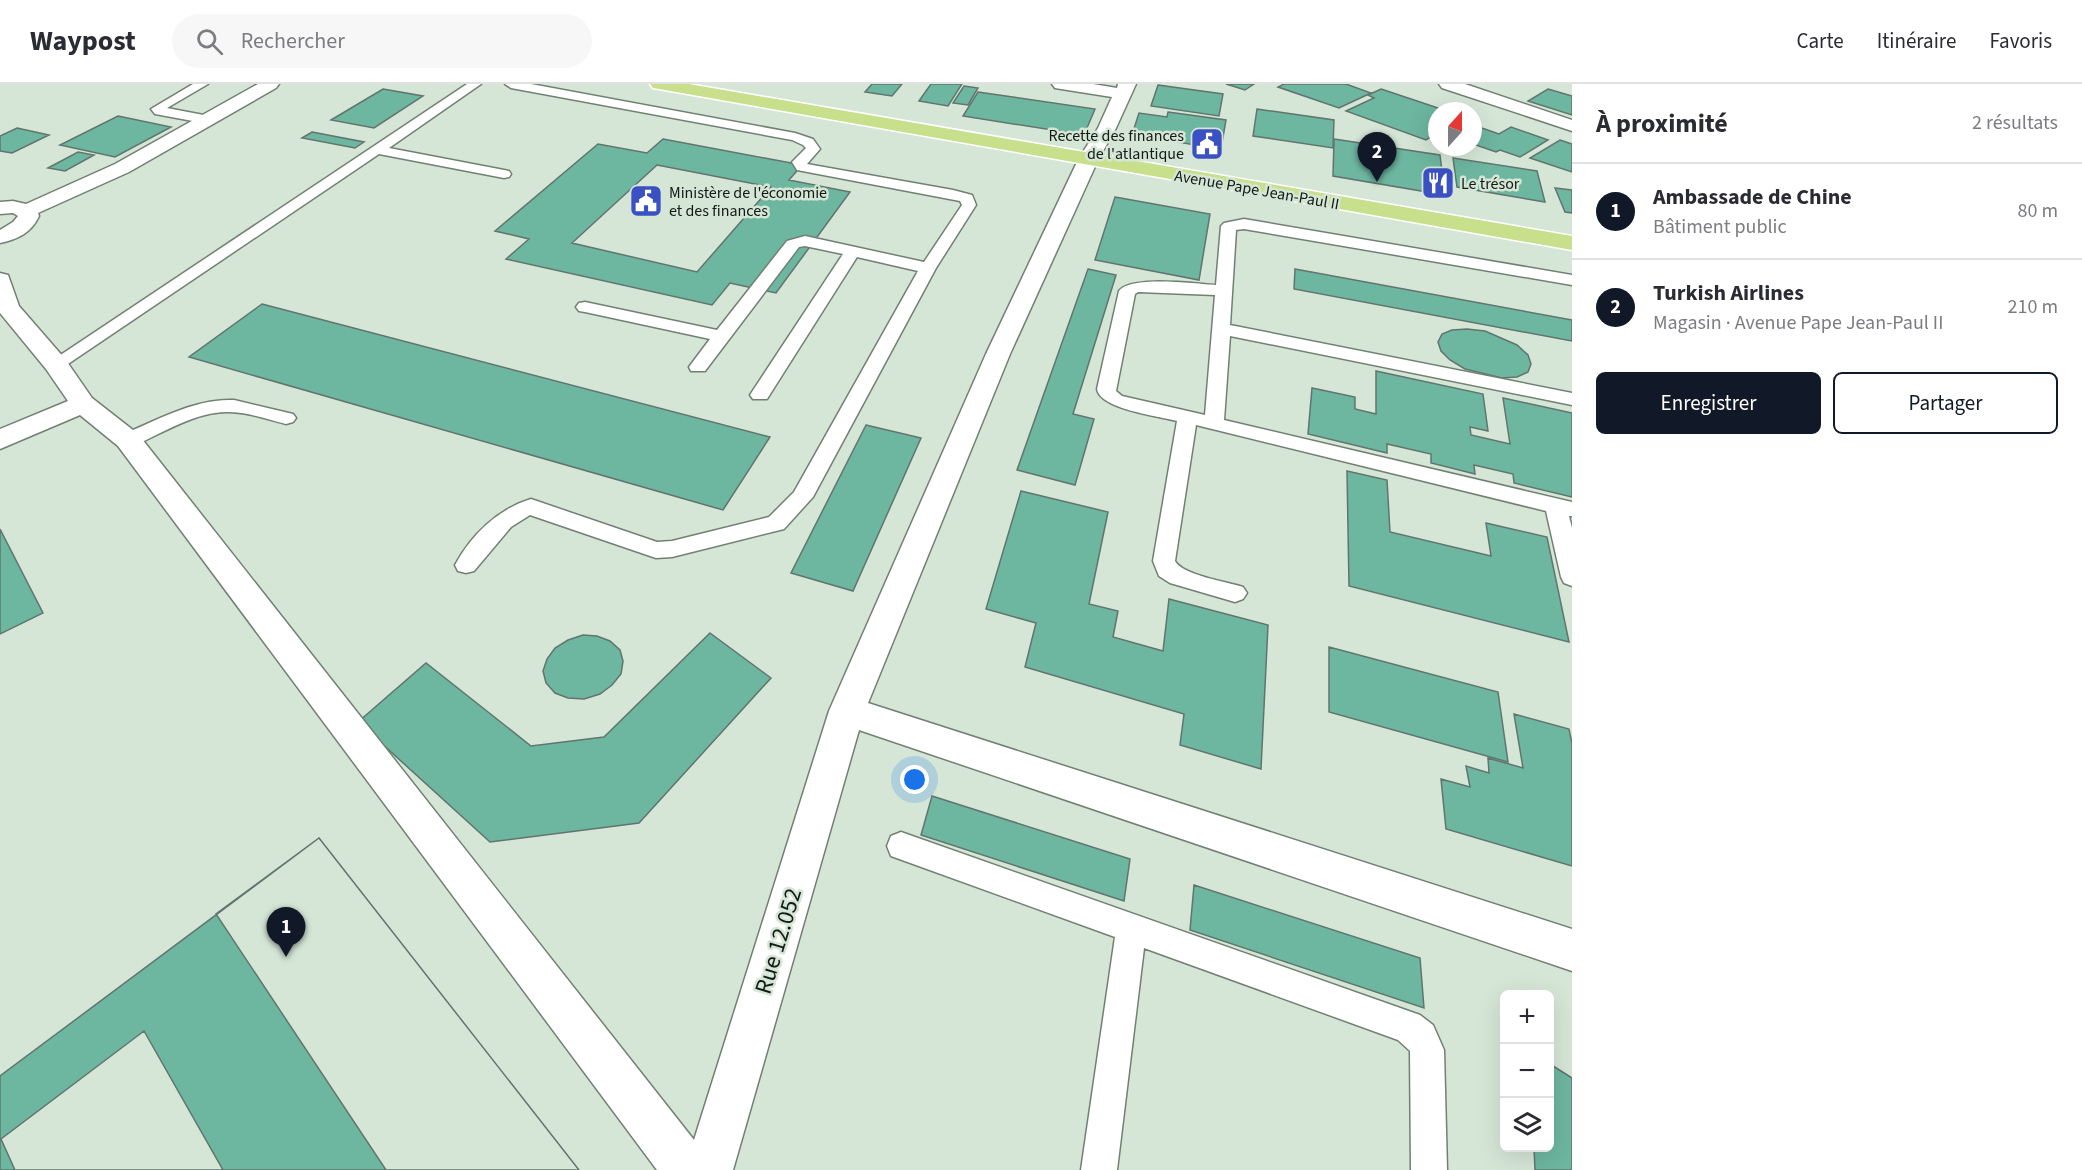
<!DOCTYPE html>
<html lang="fr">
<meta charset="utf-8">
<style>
body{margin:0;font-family:"Source Sans 3",sans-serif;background:#f7f7f7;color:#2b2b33}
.controls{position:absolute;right:18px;bottom:18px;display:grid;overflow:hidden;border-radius:9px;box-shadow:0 6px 24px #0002}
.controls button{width:54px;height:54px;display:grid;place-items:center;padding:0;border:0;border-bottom:2px solid #e1e1e2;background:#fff;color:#2b2b33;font:30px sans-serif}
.compass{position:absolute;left:1428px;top:18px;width:54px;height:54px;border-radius:50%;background:#fff;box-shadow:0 6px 24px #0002;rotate:21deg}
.you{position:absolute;left:915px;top:696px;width:21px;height:21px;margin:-15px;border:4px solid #fff;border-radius:50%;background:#1a73e8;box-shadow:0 0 0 9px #1a73e833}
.badge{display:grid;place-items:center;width:39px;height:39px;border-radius:50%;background:#111827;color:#fff;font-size:20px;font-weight:700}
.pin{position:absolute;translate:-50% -50px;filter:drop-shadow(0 2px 3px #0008)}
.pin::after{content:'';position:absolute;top:32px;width:21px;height:18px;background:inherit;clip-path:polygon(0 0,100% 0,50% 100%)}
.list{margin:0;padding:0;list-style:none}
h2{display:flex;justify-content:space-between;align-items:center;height:78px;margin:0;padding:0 24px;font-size:26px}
h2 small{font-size:20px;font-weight:400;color:#7c7c81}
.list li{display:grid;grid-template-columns:39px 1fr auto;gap:18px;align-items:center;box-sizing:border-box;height:96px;padding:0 24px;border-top:2px solid #e1e1e2}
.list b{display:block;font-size:22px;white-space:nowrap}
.list p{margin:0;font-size:20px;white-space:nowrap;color:#7c7c81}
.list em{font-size:20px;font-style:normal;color:#7c7c81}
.actions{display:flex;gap:12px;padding:18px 24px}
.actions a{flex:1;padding:14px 0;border:2px solid #111827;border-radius:9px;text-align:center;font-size:21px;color:#111827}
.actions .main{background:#111827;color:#fff}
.icon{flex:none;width:33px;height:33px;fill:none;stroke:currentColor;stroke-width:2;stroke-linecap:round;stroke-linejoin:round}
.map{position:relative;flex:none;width:1572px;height:1086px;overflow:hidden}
header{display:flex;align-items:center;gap:36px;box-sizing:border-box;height:84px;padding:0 30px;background:#fff;border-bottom:2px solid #e1e1e2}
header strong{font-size:28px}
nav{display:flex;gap:33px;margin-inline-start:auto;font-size:21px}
.search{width:420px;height:54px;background:#f7f7f7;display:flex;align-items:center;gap:15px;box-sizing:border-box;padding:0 21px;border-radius:33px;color:#7c7c81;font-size:22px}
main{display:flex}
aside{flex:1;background:#fff}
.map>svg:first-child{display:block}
</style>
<header>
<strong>Waypost</strong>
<div class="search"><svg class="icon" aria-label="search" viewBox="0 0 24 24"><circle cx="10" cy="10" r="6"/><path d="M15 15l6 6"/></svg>Rechercher</div>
<nav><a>Carte</a><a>Itinéraire</a><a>Favoris</a></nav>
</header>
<main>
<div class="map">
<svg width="1572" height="1086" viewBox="0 0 1572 1086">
<rect width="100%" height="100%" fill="#d5e6d7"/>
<path fill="#6db6a0" stroke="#61756e" stroke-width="1.5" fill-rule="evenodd" d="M872 0H902L892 12 865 8Z
M931 0H962L948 22 919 17Z
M1226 0H1254L1245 6Z
M1284 0H1346L1371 9 1339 24 1278 3Z
M1158 1 1223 10 1219 32 1151 22Z
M964 2 978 4 968 21 953 19Z
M383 5 423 12 374 44 331 36Z
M1381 5 1447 27H1437V49L1426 56 1346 27 1374 14 1368 11Z
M1548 5 1572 12V31L1528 17Z
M978 8 1095 25 1084 51 963 32Z
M1257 25 1334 36 1333 64 1253 52Z
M1168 28 1226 36 1221 65 1132 51 1139 29 1167 33Z
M118 32 171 43 115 73 60 61Z
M1473 41 1499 50 1511 43 1548 56 1520 73 1500 66 1496 68 1473 60Z
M17 44 49 51 12 69 0 67V52Z
M312 48 364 58 355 64 302 54Z
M663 55 802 81 789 96 850 108 776 209 730 199 712 221 506 175 529 155 495 147 598 60 647 69ZM657 81 771 103 697 188 572 159Z
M1334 55 1440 71 1445 111 1333 92Z
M1560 56 1572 60V88L1530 74Z
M78 68 94 71 65 87 48 84Z
M1453 74 1537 87 1545 118 1457 103Z
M1555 104 1572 106V129L1565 128Z
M1115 113 1210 130 1199 196 1095 176Z
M1088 185 1116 191 1073 330 1094 335 1075 401 1017 386Z
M1295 185 1572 236V257L1294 205Z
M262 220 770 353 723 426 189 273Z
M1467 245 1485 247 1517 261 1528 271 1531 280 1528 288 1517 293 1502 294 1465 285 1450 276 1441 267 1438 258 1442 250 1452 246Z
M1376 287 1483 310 1488 347 1470 343 1471 351 1510 360 1503 314 1572 329V413L1514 399 1513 390 1474 381 1475 390 1431 379V370L1387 360V369L1308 350 1312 304 1355 313V325L1376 330Z
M866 341 921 354 853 507 791 489Z
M1347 387 1387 396 1390 448 1491 472 1486 439 1547 453 1569 558 1349 502Z
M1021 407 1108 428 1089 520 1118 527 1113 553 1163 567 1169 515 1268 541 1261 685 1180 661 1184 630 1025 583 1036 539 986 525Z
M0 445 43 529 0 550Z
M710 549 771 594 639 739 490 758 358 638 426 579 531 662 604 653Z
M583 551 597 552 610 557 620 566 623 577 621 590 612 601 600 610 584 615 568 614 555 609 546 599 543 587 547 575 555 564 568 556Z
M1329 563 1498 608 1508 678 1329 628Z
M1514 630 1569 645 1572 659V782L1446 745 1441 695 1470 703 1466 682 1489 689 1488 674 1523 684Z
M932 712 1130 775 1124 817 921 751Z
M319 754 579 1086H386L216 830Z
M319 754 579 1086H0V992Z
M1194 801 1420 874 1424 924 1190 846Z
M144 947 223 1086H15L1 1055Z
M1550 980 1572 994V1086H1535L1534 1064H1550Z"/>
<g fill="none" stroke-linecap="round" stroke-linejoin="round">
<g stroke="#718073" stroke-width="3">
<path id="lane" d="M193 0H208L167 24 214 33 216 36 214 39 209 40 155 30 151 25Z
M467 0H481L389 64 504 86 509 87 511 90 509 93 504 94 379 70 62 284H50L47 280Z
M505 0H531L795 49 813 55 820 65 807 80 953 106 972 111 976 121 936 184 813 413 784 445 672 473 656 474 530 431 511 443 474 487 466 489 458 487 455 481C471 451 498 425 531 415L657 458 672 457 769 433 794 408 918 187 857 173 767 315H753L750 311 843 170 805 162 799 163 705 287H691L689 283 710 255 585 228 579 227 576 223 579 219 585 218 717 246 787 157 805 152 924 178 962 121 960 117 797 86 792 78 806 64 803 61 792 56 511 4Z
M1244 135 1572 191V201L1244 145 1236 146 1230 241 1572 309V321L1230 252 1224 336 1572 418V432H1569L1572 444V502L1564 499 1561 493 1546 427 1196 341 1175 477C1182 491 1228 498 1243 503L1247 509 1243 515 1235 518 1170 499 1159 492 1153 477 1177 337C1158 332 1100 325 1097 305L1119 207C1131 191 1196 200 1216 201L1221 142 1224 139ZM1138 208 1215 211 1205 331 1122 312 1116 307 1135 210Z
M234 316 293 330 296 334 293 338 286 340C267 335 247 328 227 328 195 328 163 349 135 361L128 363 121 361 118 356 121 351C156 337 195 314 234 316Z
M901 748 1420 931 1433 941 1444 966 1447 1086H1411L1410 967 1398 956 1144 864 1117 1086H1081L1115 853 891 772 887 762 891 752Z"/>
</g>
<g stroke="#718073" stroke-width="3">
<path id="street" d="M258 0H279L276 4 129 88 38 129 39 132C31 149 18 155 0 159V146L13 138 18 132 13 129 0 130V118L13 117 26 120 115 80Z
M1052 0H1093L1117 4 1118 0H1136L1116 44 1098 76 1010 270 868 619 1572 845V887L859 646 733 1086H657L118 362 80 331 0 365V345L68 317 46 285 0 229V189L8 191 19 222 65 275 92 314 138 350 694 1056 829 627 986 270 1078 76 1098 44 1112 13 1061 5 1055 4Z
M1439 0H1465L1572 36V47L1442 4Z"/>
</g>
<g stroke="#fff" stroke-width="3">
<path id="primary" d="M650 0H689L1572 152V166L659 5 653 4Z"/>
</g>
<use href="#lane" fill="#fff" fill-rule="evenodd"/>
<use href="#street" fill="#fff" fill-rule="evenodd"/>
<use href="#primary" fill="#c8e08b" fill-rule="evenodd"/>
</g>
<defs>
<g id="civic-square" transform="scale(1.725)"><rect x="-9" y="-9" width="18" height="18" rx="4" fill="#3b51c3" stroke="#d5e6d7"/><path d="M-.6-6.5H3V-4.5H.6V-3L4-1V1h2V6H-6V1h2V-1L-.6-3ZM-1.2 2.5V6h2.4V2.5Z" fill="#fff"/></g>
<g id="restaurant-square" transform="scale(1.725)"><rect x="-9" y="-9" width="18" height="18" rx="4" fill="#3b51c3" stroke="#d5e6d7"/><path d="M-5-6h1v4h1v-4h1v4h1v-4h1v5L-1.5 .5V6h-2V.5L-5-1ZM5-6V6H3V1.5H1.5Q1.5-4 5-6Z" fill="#fff"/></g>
</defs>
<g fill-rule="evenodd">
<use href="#civic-square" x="1207" y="60"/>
<use href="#restaurant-square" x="1438" y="99"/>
<use href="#civic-square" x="646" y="117"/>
</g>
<g text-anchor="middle" stroke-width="5" stroke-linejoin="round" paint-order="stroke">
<g font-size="16" fill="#131914" stroke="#d5e6d7" text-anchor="start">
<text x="1184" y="57" text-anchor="end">Recette des finances<tspan x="1184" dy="18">de l'atlantique</tspan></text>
<text x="1461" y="105">Le trésor</text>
<text x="669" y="114">Ministère de l'économie<tspan x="669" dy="18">et des finances</tspan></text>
</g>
<g font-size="16" fill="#131914" stroke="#d5e6d7">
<text transform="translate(1257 105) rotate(10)" y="6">Avenue Pape Jean-Paul II</text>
</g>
<g font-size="24" fill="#131914" stroke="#d5e6d7">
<text transform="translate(778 857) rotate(-73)" y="8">Rue 12.052</text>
</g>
</g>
</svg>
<div class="controls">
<button>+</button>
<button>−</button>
<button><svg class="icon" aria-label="layers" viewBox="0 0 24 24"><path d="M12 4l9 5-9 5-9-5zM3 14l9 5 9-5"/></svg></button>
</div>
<svg class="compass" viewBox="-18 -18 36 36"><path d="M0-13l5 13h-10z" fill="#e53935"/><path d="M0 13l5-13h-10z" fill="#7c7c81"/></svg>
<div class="you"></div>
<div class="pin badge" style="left:286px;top:873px">1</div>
<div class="pin badge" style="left:1377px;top:98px">2</div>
</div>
<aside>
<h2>À proximité<small>2 résultats</small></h2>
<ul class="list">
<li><span class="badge">1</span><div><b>Ambassade de Chine</b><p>Bâtiment public</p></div><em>80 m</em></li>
<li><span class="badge">2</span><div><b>Turkish Airlines</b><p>Magasin · Avenue Pape Jean-Paul II</p></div><em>210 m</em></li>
</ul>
<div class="actions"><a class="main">Enregistrer</a><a>Partager</a></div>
</aside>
</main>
